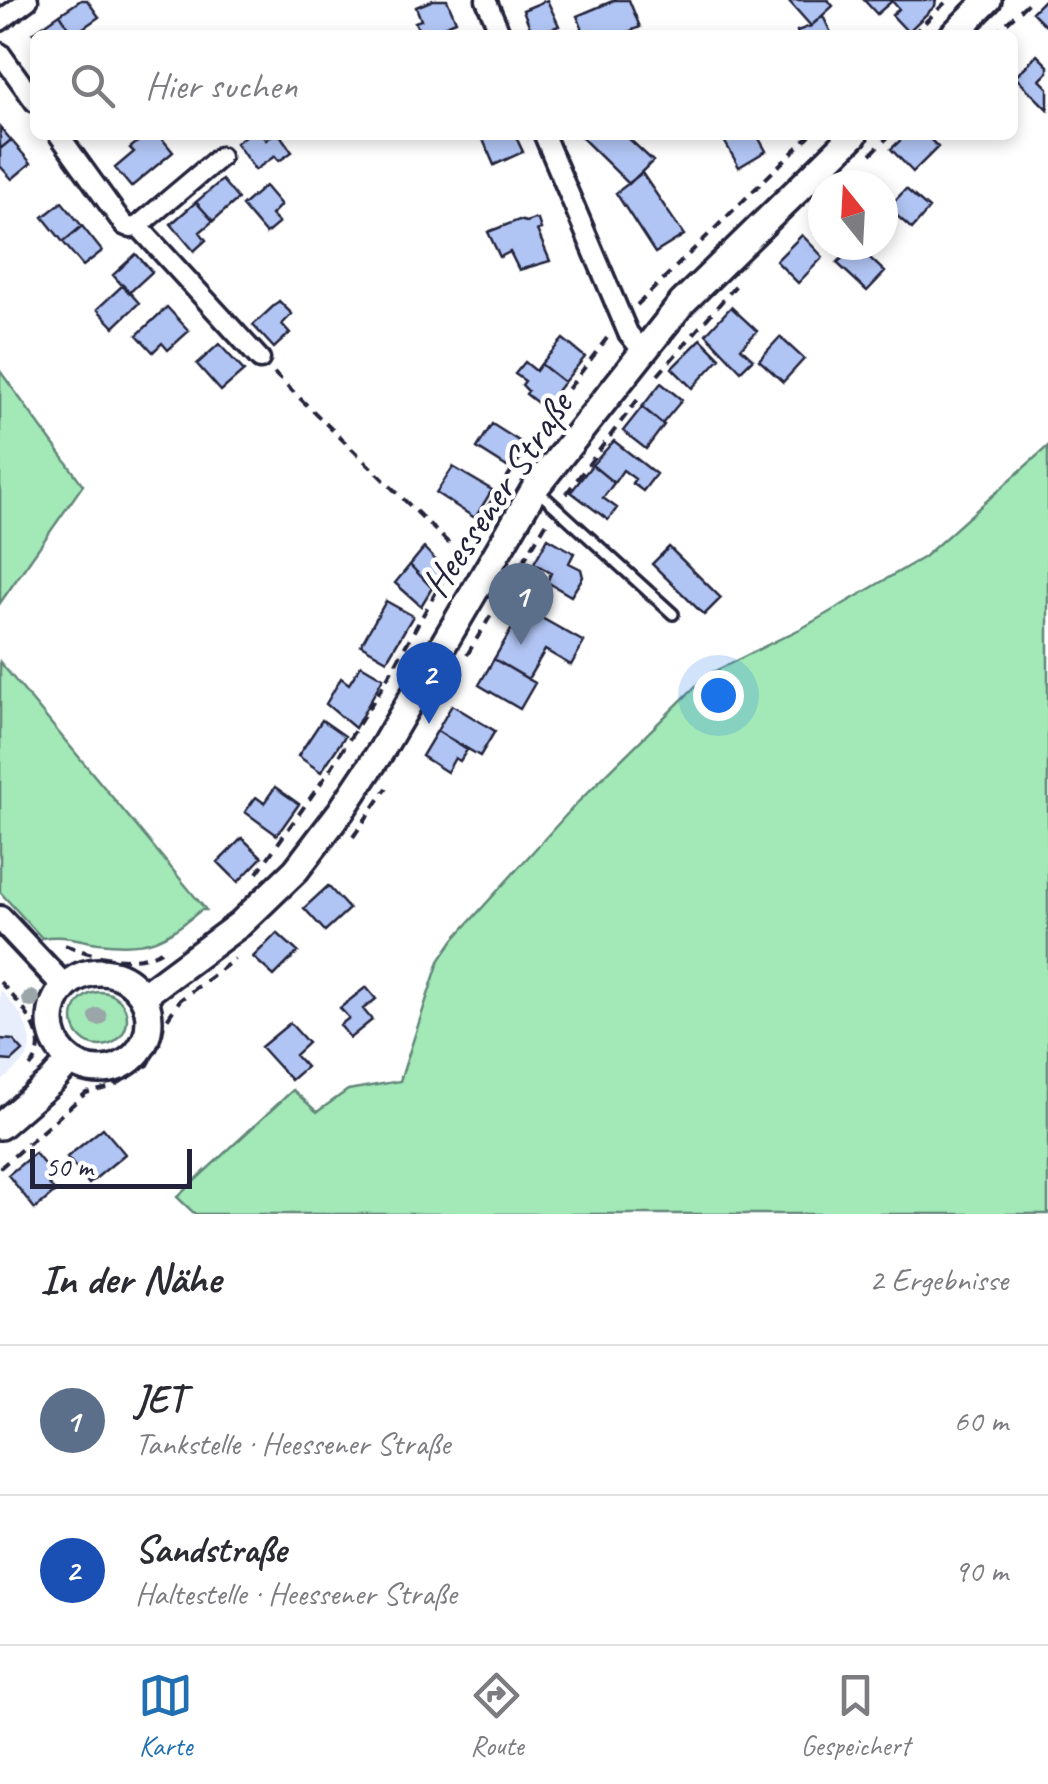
<!DOCTYPE html>
<html lang="de">
<meta charset="utf-8">
<style>
body{margin:0;font-family:Caveat,sans-serif;background:#f7f7f7;color:#2b2b33}
.compass{position:absolute;left:808px;top:170px;width:90px;height:90px;border-radius:50%;background:#fff;box-shadow:0 5px 15px #0003;rotate:342deg}
.scale{position:absolute;left:30px;bottom:25px;width:162px;box-sizing:border-box;padding-left:10px;border:5px solid #22223b;border-top:0;font-size:28px;line-height:35px;white-space:nowrap;color:#22223b;-webkit-text-stroke:8px #fff;paint-order:stroke}
.you{position:absolute;left:718px;top:695px;width:35px;height:35px;margin:-25px;border:8px solid #fff;border-radius:50%;background:#1a73e8;box-shadow:0 0 0 15px #1a73e833}
.badge{display:grid;place-items:center;width:65px;height:65px;border-radius:50%;background:#1f6fb2;color:#fff;font-size:32px;font-weight:700}
.pin{position:absolute;translate:-50% -82px;filter:drop-shadow(0 2px 5px #0008)}
.pin::after{content:'';position:absolute;top:52px;width:35px;height:30px;background:inherit;clip-path:polygon(0 0,100% 0,50% 100%)}
.list{margin:0;padding:0;list-style:none}
h2{display:flex;justify-content:space-between;align-items:center;height:130px;margin:0;padding:0 40px;font-size:42px}
h2 small{font-size:32px;font-weight:400;color:#7c7c81}
.list li{display:grid;grid-template-columns:65px 1fr auto;gap:30px;align-items:center;box-sizing:border-box;height:150px;padding:0 40px;border-top:2px solid #e1e1e2}
.list b{display:block;font-size:38px;white-space:nowrap}
.list p{margin:0;font-size:32px;white-space:nowrap;color:#7c7c81}
.list em{font-size:32px;font-style:normal;color:#7c7c81}
.icon{flex:none;width:55px;height:55px;fill:none;stroke:currentColor;stroke-width:2;stroke-linecap:round;stroke-linejoin:round}
.map{position:relative;flex:none;width:1048px;height:1214px;overflow:hidden}
.search{position:absolute;background:#fff;box-shadow:0 5px 15px #0003;left:30px;right:30px;top:30px;height:110px;display:flex;align-items:center;gap:25px;box-sizing:border-box;padding:0 35px;border-radius:15px;color:#7c7c81;font-size:38px}
.sheet{height:430px;background:#fff}
nav{display:flex;justify-content:space-around;align-items:center;box-sizing:border-box;height:140px;border-top:2px solid #e1e1e2;background:#fff;font-size:28px;color:#7c7c81}
nav a{display:grid;justify-items:center;gap:5px}
nav .on{color:#1f6fb2}
.map>svg:first-child{display:block}
</style>
<div class="map">
<svg width="1048" height="1214" viewBox="0 0 1048 1214">
<rect width="100%" height="100%" fill="#fff"/>
<filter id="ink" filterUnits="userSpaceOnUse"><feTurbulence type="fractalNoise" baseFrequency=".01" numOctaves="2"/><feDisplacementMap in="SourceGraphic" scale="20" xChannelSelector="R" yChannelSelector="G"/><feConvolveMatrix kernelMatrix="1 2 1 2 8 2 1 2 1" color-interpolation-filters="sRGB"/></filter>
<g filter="url(#ink)">
<path fill="#e8eefc" d="M0 989 22 1016 31 1040 27 1058 0 1083Z"/>
<path fill="#a2e9b7" stroke="#628679" stroke-width="2.5" d="M0 371 83 485 0 603Z
M1048 446V1214H195L177 1197 293 1090 317 1112 348 1090 400 1081 439 961 454 939 577 803 707 675 804 627 924 557Z
M0 662 206 910H201C163 941 149 949 98 943 78 940 63 934 42 938L0 892Z
M73 1019a27 27 0 1 1 54 0a27 27 0 1 1-54 0Z"/>
<path fill="#b1c5f4" stroke="#22223b" stroke-width="2.5" d="M81 0H87L99 17 73 35 60 14Z
M433 0H447L456 21 446 25 448 30 437 35 427 32 421 35 415 22 421 20 416 7Z
M547 0 559 26 533 35 523 10Z
M615 0H629L640 27 621 35H585L577 16Z
M788 0H828L833 6 811 26Z
M864 0H936L935 6 908 32 892 15 899 9 892 1 877 14Z
M1044 0H1048V28L1032 12Z
M60 14 73 35 35 36 33 33Z
M823 16 832 35H798L797 31 811 26Z
M1037 55 1048 66V72L1040 80 1048 88V110L1015 77Z
M0 127 11 140 0 149Z
M146 135H159L173 152 131 187 115 168 134 152 130 148Z
M246 135H262L266 140 273 135H280L292 152 279 161 275 156 255 170 236 143Z
M481 135H515L523 152 494 165Z
M579 135H625L653 161 629 184Z
M721 135H757L766 151 739 167Z
M906 135H926L938 147 913 172 891 149Z
M11 140 31 163 12 179 0 166V149Z
M642 173 684 235 655 253 616 193Z
M222 180 238 199 213 221 196 202Z
M265 186 281 205 271 215 279 223 266 234 242 206Z
M906 189 929 209 912 229 888 208Z
M62 202 82 226 63 242 43 217Z
M196 202 213 221 200 232 206 240 194 251 171 224Z
M534 219 538 220 541 229 537 230 550 261 519 270 510 252 500 257 488 232 519 220 526 222Z
M82 226 102 251 83 266 63 242Z
M802 235 823 257 798 283 776 261Z
M856 245 885 272 867 291 837 263Z
M136 254 152 272 129 293 113 275Z
M123 285 139 303 114 327 97 309Z
M279 301 292 314 282 324 290 333 274 348 253 325Z
M167 307 189 331 168 350 162 343 153 352 137 335Z
M731 307 757 331 741 348 753 359 741 371 706 334Z
M780 337 804 359 783 382 759 360Z
M563 339 585 357 564 382 541 364Z
M701 339 720 358 692 388 672 368Z
M219 344 244 371 221 391 197 364Z
M525 362 536 371 541 364 564 382 544 408 526 394 528 391 522 385 525 381 515 374Z
M661 383 682 400 662 424 642 407Z
M642 407 664 425 646 449 623 431Z
M492 424 522 443 507 467 477 448Z
M614 441 656 474 643 491 632 483 635 479 623 470 614 483 592 465Z
M592 465 614 483 603 498 617 508 608 520 571 492Z
M453 467 492 490 475 518 436 493Z
M548 538 574 553 569 563 581 569 583 577 571 596 547 582 551 573 534 563Z
M669 547 721 598 704 615 652 564Z
M424 548 444 569 432 588 410 565Z
M410 565 432 588 421 606 395 583Z
M386 601 413 616 387 660 361 645Z
M524 608 584 642 571 665 545 650 528 679 494 659Z
M494 659 535 683 520 709 479 685Z
M361 665 383 678 355 728 326 704 341 678 349 684Z
M452 705 495 731 480 756 437 731Z
M322 720 345 736 321 772 298 756Z
M437 731 467 750 460 761 455 758 447 772 422 756Z
M275 787 299 804 277 835 245 812 256 797 264 803Z
M242 838 262 857 238 882 218 862Z
M328 886 349 909 325 931 304 908Z
M277 933 298 952 274 976 253 957Z
M366 987 376 999 363 1009 372 1020 350 1038 340 1025 349 1018 340 1008Z
M290 1023 308 1043 295 1055 306 1067 291 1080 261 1047Z
M0 1039 13 1040 23 1051 12 1061 0 1060Z
M103 1128 125 1154 89 1184 67 1157Z
M35 1153 56 1179 49 1184 55 1192 35 1209 8 1175Z"/>
<g fill="none" stroke-linecap="round" stroke-linejoin="round">
<g stroke="#22223b" stroke-width="16">
<path id="service" d="M538 491 673 614"/>
</g>
<g stroke="#22223b" stroke-width="25">
<path id="minor" d="M486 0 501 35
M0 21 28 0
M0 53 35 102
M59 135 124 225 131 228 138 226 260 359
M544 135 628 333 642 350
M138 226 220 157"/>
</g>
<g stroke="#22223b" stroke-width="30">
<path id="tertiary" d="M0 918 64 986"/>
</g>
<g stroke="#22223b" stroke-width="32">
<path id="secondary" d="M953 35 988 0
M51 1021a49 49 0 1 1 98 0a49 49 0 1 1-98 0Z
M143 996 240 924 296 870 341 811 381 751 535 488 682 303 854 135
M0 1126 52 1081 70 1061"/>
</g>
<path stroke="#22223b" stroke-width="4" stroke-dasharray="10 8" stroke-linecap="butt" d="M912 35 948 0
M994 35 1031 0
M871 154 890 135
M637 305 810 135
M274 373 468 562
M658 375 737 284
M566 494 639 398
M467 655 547 522
M353 837 387 788
M257 873 328 773 384 684 458 553 544 421 607 338
M65 945C93 956 134 967 161 951
M0 982C18 1002 56 1039 30 1067
M0 1168 86 1093 112 1087 148 1065 161 1041 164 1024 180 1000 235 959"/>
<use href="#service" stroke="#fff" stroke-width="9"/>
<use href="#minor" stroke="#fff" stroke-width="18"/>
<use href="#tertiary" stroke="#fff" stroke-width="22"/>
<use href="#secondary" stroke="#fff" stroke-width="25"/>
</g>
<g fill="#9aa6a8">
<circle cx="31" cy="999" r="9"/>
<circle cx="98" cy="1017" r="9"/>
</g>
</g>
<g text-anchor="middle" stroke-width="9" stroke-linejoin="round" paint-order="stroke">
<g font-size="40" fill="#22223b" stroke="#fff">
<text transform="translate(496 494) rotate(-56)" y="14">Heessener Straße</text>
</g>
</g>
</svg>
<svg class="compass" viewBox="-18 -18 36 36"><path d="M0-13l5 13h-10z" fill="#e53935"/><path d="M0 13l5-13h-10z" fill="#7c7c81"/></svg>
<div class="scale">50 m</div>
<div class="you"></div>
<div class="pin badge" style="left:521px;top:645px;background:#5c6f8a">1</div>
<div class="pin badge" style="left:429px;top:724px;background:#1a4fb4">2</div>
<div class="search"><svg class="icon" aria-label="search" viewBox="0 0 24 24"><circle cx="10" cy="10" r="6"/><path d="M15 15l6 6"/></svg>Hier suchen</div>
</div>
<section class="sheet">
<h2>In der Nähe<small>2 Ergebnisse</small></h2>
<ul class="list">
<li><span class="badge" style="background:#5c6f8a">1</span><div><b>JET</b><p>Tankstelle · Heessener Straße</p></div><em>60 m</em></li>
<li><span class="badge" style="background:#1a4fb4">2</span><div><b>Sandstraße</b><p>Haltestelle · Heessener Straße</p></div><em>90 m</em></li>
</ul>
</section>
<nav>
<a class="on"><svg class="icon" aria-label="map" viewBox="0 0 24 24"><path d="M3 6l6-2 6 2 6-2v14l-6 2-6-2-6 2zM9 4v14M15 6v14"/></svg>Karte</a>
<a><svg class="icon" aria-label="directions" viewBox="0 0 24 24"><path d="M12 3l9 9-9 9-9-9zM9 14v-3h6M13 9l2 2-2 2"/></svg>Route</a>
<a><svg class="icon" aria-label="saved" viewBox="0 0 24 24"><path d="M7 4h10v16l-5-4-5 4z"/></svg>Gespeichert</a>
</nav>
